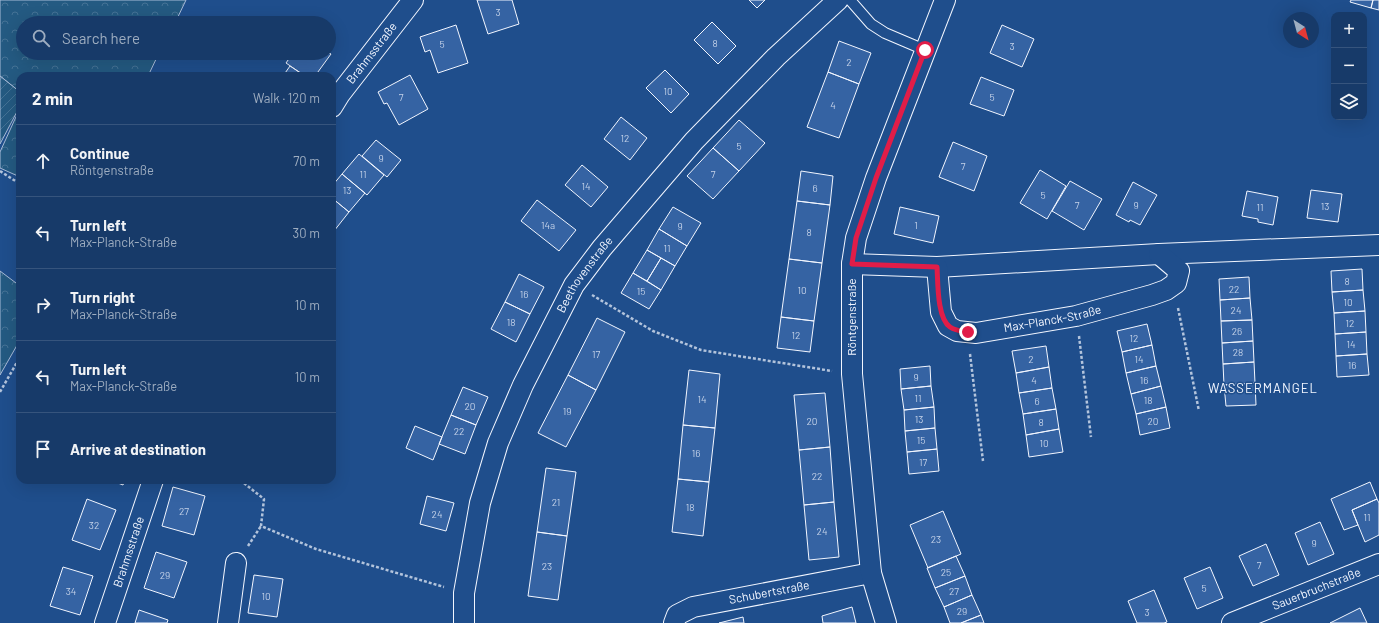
<!DOCTYPE html>
<meta charset="utf-8">
<style>
body{margin:0;font-family:Barlow,sans-serif;background:#244571;color:#f1f3f6}
.controls{position:absolute;right:12px;top:12px;display:grid;overflow:hidden;border-radius:8px;box-shadow:0 4px 16px #0002}
.controls button{width:36px;height:36px;display:grid;place-items:center;padding:0;border:0;border-bottom:1px solid #36547d;background:#173a69;color:#f1f3f6;font:20px sans-serif}
.compass{position:absolute;left:1283px;top:12px;width:36px;height:36px;border-radius:50%;background:#173a69;box-shadow:0 4px 16px #0002;rotate:144deg}
.stop{position:absolute;width:12px;height:12px;margin:-9px;border:3px solid #e11d48;border-radius:50%;background:#fff}
.stop.end{background:#e11d48;border-color:#fff;box-shadow:0 1px 4px #0008}
.list{margin:0;padding:0;list-style:none}
h2{display:flex;justify-content:space-between;align-items:center;height:52px;margin:0;padding:0 16px;font-size:17px}
h2 small{font-size:13px;font-weight:400;color:#9eadc0}
.list li{display:grid;grid-template-columns:26px 1fr auto;gap:12px;align-items:center;box-sizing:border-box;height:72px;padding:0 16px;border-top:1px solid #36547d}
.list b{display:block;font-size:15px;white-space:nowrap}
.list p{margin:0;font-size:13px;white-space:nowrap;color:#9eadc0}
.list em{font-size:13px;font-style:normal;color:#9eadc0}
.icon{flex:none;width:22px;height:22px;fill:none;stroke:currentColor;stroke-width:2;stroke-linecap:round;stroke-linejoin:round}
.map{position:relative;flex:none;width:1379px;height:623px;overflow:hidden}
.search{position:absolute;background:#173a69;box-shadow:0 4px 16px #0002;left:16px;top:16px;width:320px;height:44px;display:flex;align-items:center;gap:10px;box-sizing:border-box;padding:0 14px;border-radius:22px;color:#9eadc0;font-size:15px}
.panel{position:absolute;background:#173a69;box-shadow:0 4px 16px #0002;left:16px;top:72px;width:320px;height:412px;border-radius:12px}
.map>svg:first-child{display:block}
</style>
<div class="map">
<svg width="1379" height="623" viewBox="0 0 1379 623">
<defs>
<pattern id="forest-crowns" width="20" height="18" patternUnits="userSpaceOnUse"><rect width="20" height="18" fill="#245a82"/><path d="M2 6a3 3 0 1 1 6 0M12 15a3 3 0 1 1 6 0" fill="none" stroke="#447295"/></pattern>
<pattern id="garden-furrows" width="10" height="10" patternUnits="userSpaceOnUse"><rect width="10" height="10" fill="#245a82"/><path d="M-1 1l2-2M0 10L10 0M9 11l2-2" fill="none" stroke="#447295"/></pattern>
</defs>
<rect width="100%" height="100%" fill="#1f4e8c"/>
<path fill="url(#forest-crowns)" stroke="#a8bbd7" d="M0 0H186L175 23H23V53H159L148 76H20V92L0 76Z
M20 108V177L0 168V152Z
M0 271 20 286V340L0 375Z"/>
<path fill="url(#garden-furrows)" stroke="#a8bbd7" d="M0 76 20 92V106L0 144Z"/>
<path fill="#3563a3" stroke="#f2f6ff" d="M477 0H512L519 24 488 34Z
M749 0H765L757 8Z
M1351 0H1373L1371 8 1350 2Z
M1373 0H1379V10L1371 8Z
M712 22 736 46 718 64 694 40Z
M456 25 468 63 438 73 430 50 425 52 420 37Z
M1002 25 1034 39 1022 67 990 53Z
M839 41 871 53 859 84 828 72Z
M293 53H329L331 54 315 76H305L286 63Z
M290 66 305 76H283Z
M665 70 689 94 671 113 646 88Z
M828 72 859 84 839 138 807 127Z
M410 75 428 109 399 125 387 103 384 104 378 92Z
M981 77 1014 90 1004 116 970 104Z
M621 117 647 138 630 160 604 139Z
M739 120 765 143 739 171 713 148Z
M376 140 401 160 387 177 362 156Z
M953 142 987 156 974 191 939 177Z
M713 148 739 171 713 199 687 176Z
M359 154 384 175 367 195 342 174Z
M582 165 608 187 591 207 565 185Z
M1040 170 1066 186 1047 219 1020 203Z
M801 171 833 176 830 205 797 201Z
M342 174 365 193 349 212 332 198V186Z
M1070 181 1102 199 1084 230 1052 211Z
M1133 182 1157 195 1140 225 1130 220 1129 222 1116 215Z
M1311 190 1342 194 1338 222 1307 218Z
M1247 191 1278 197 1273 225 1258 222V219L1242 216Z
M332 198 349 212 334 231 332 229Z
M537 200 576 230 559 251 521 221Z
M797 201 830 205 822 263 789 259Z
M673 207 701 223 687 246 659 229Z
M900 207 939 216 933 243 894 234Z
M659 229 687 246 675 266 647 250Z
M647 250 661 258 647 281 633 273Z
M661 258 675 266 661 290 647 281Z
M789 259 822 263 814 321 781 317Z
M1362 269 1363 290 1332 292 1331 271Z
M633 273 661 290 649 309 621 293Z
M519 274 544 287 530 314 505 302Z
M1249 277 1250 298 1220 300 1219 279Z
M1363 290 1365 311 1334 313 1332 292Z
M1250 298 1252 320 1221 321 1220 300Z
M505 302 530 314 516 342 491 329Z
M1365 311 1366 332 1335 334 1334 313Z
M781 317 814 321 810 352 777 348Z
M597 318 625 332 596 390 568 375Z
M1252 320 1253 341 1222 343 1221 321Z
M1147 324 1152 345 1122 352 1117 331Z
M1366 332 1367 354 1336 356 1335 334Z
M1253 341 1254 362 1223 364 1222 343Z
M1152 345 1156 366 1126 373 1122 352Z
M1046 346 1049 367 1016 373 1012 351Z
M1367 354 1369 375 1337 377 1336 356Z
M1254 362 1255 383 1224 385 1223 364Z
M930 366 931 386 901 389 900 369Z
M1156 366 1161 386 1131 394 1126 373Z
M1049 367 1052 388 1019 393 1016 373Z
M689 370 720 374 715 428 683 425Z
M568 375 596 390 566 447 538 433Z
M1255 383 1256 405 1226 406 1224 385Z
M931 386 934 407 904 410 901 389Z
M1161 386 1166 407 1136 414 1131 394Z
M463 387 488 397 476 425 451 415Z
M1052 388 1056 409 1023 414 1019 393Z
M825 393 830 447 799 450 794 395Z
M934 407 935 428 905 431 904 410Z
M1166 407 1170 428 1140 435 1136 414Z
M1056 409 1059 429 1026 435 1023 414Z
M451 415 476 425 465 454 439 444Z
M683 425 715 428 709 482 678 479Z
M415 426 442 437 433 460 406 448Z
M935 428 937 449 907 452 905 431Z
M1059 429 1063 452 1029 457 1026 435Z
M830 447 834 502 804 505 799 450Z
M937 449 939 471 909 474 907 452Z
M546 468 576 472 567 536 537 532Z
M678 479 709 482 703 536 672 532Z
M110 480H125L123 485Z
M1370 482 1377 499 1352 510 1358 525 1344 530 1331 499Z
M173 487 205 496 194 535 162 526Z
M427 496 454 503 446 531 420 524Z
M87 499 116 510 100 550 72 540Z
M1377 499 1379 503V535L1365 542 1352 510Z
M834 502 839 557 809 560 804 505Z
M943 511 961 554 928 568 910 525Z
M1320 522 1334 554 1308 565 1295 533Z
M537 532 567 536 558 600 528 596Z
M1266 544 1279 575 1253 586 1239 556Z
M156 552 187 562 174 598 144 588Z
M956 556 965 576 935 588 927 568Z
M63 567 93 576 80 615 50 606Z
M1210 567 1223 598 1197 609 1184 578Z
M254 575 283 579 277 617 248 613Z
M965 576 972 595 944 607 935 588Z
M1154 590 1167 622 1164 623H1137L1128 601Z
M972 595 981 615 961 623H950L944 607Z
M852 607 856 623H823L822 616Z
M1360 608 1367 623H1330Z
M139 610 168 620 167 623H135Z
M981 615 984 623H961Z
M743 617 744 623H719Z"/>
<g fill="none" stroke-linecap="round" stroke-linejoin="round">
<g stroke="#f2f6ff" stroke-width="12">
<path id="lane" d="M850 0 871 24 885 33 925 50"/>
</g>
<g stroke="#f2f6ff" stroke-width="22">
<g id="street">
<path id="s1" d="M332 107 340 94 413 0"/>
<path d="M852 264 937 267 1159 254 1379 245"/>
<path id="s2" d="M937 267 941 312 948 326 957 331 976 333 1076 316 1152 295 1166 290 1176 283 1179 271 1159 254"/>
<path id="s3" d="M105 623 153 480"/>
<path d="M228 623 236 563"/>
<path id="s4" d="M464 623V593L480 503 498 443 523 385 574 285 602 248 694 141 776 57 838 0"/>
<path id="s5" d="M674 623 677 615 693 607 871 573"/>
<path d="M886 623 871 573 852 374V264L856 238 876 178 945 0"/>
<path id="s6" d="M1232 623 1379 564"/>
</g>
</g>
<path stroke="#b3c4dc" stroke-width="2.5" stroke-dasharray="3 2" stroke-linecap="butt" d="M0 171 20 184
M592 295 653 331 701 350 832 371
M1178 308 1199 411
M1079 336 1091 437
M970 354 983 461
M0 392 20 357
M240 480 264 499 261 526 316 549 444 587
M248 546 261 526"/>
<use href="#lane" stroke="#1f4e8c" stroke-width="10"/>
<use href="#street" stroke="#1f4e8c" stroke-width="20"/>
</g>
<g fill="none" stroke-linecap="round" stroke-linejoin="round">
<path stroke="#e11d48" stroke-width="5" d="M925 50 876 178 856 238 852 264 937 267C938 283 937 318 950 327 956 331 961 331 968 332"/>
</g>
<g text-anchor="middle" stroke-width="3" stroke-linejoin="round" paint-order="stroke">
<g font-size="10" fill="#c3d1e8">
<text x="498" y="16">3</text>
<text x="715" y="47">8</text>
<text x="442" y="48">5</text>
<text x="1012" y="50">3</text>
<text x="849" y="66">2</text>
<text x="668" y="95">10</text>
<text x="401" y="101">7</text>
<text x="992" y="101">5</text>
<text x="833" y="109">4</text>
<text x="625" y="142">12</text>
<text x="739" y="150">5</text>
<text x="381" y="162">9</text>
<text x="963" y="170">7</text>
<text x="363" y="178">11</text>
<text x="713" y="178">7</text>
<text x="586" y="190">14</text>
<text x="815" y="192">6</text>
<text x="347" y="194">13</text>
<text x="1043" y="199">5</text>
<text x="1077" y="209">7</text>
<text x="1136" y="209">9</text>
<text x="1325" y="210">13</text>
<text x="1260" y="211">11</text>
<text x="548" y="229">14a</text>
<text x="916" y="229">1</text>
<text x="680" y="230">9</text>
<text x="809" y="236">8</text>
<text x="667" y="252">11</text>
<text x="1347" y="285">8</text>
<text x="1234" y="293">22</text>
<text x="802" y="294">10</text>
<text x="641" y="295">15</text>
<text x="524" y="298">16</text>
<text x="1348" y="306">10</text>
<text x="1236" y="314">24</text>
<text x="511" y="326">18</text>
<text x="1350" y="327">12</text>
<text x="1237" y="335">26</text>
<text x="796" y="339">12</text>
<text x="1134" y="342">12</text>
<text x="1351" y="348">14</text>
<text x="1238" y="356">28</text>
<text x="596" y="358">17</text>
<text x="1031" y="363">2</text>
<text x="1139" y="363">14</text>
<text x="1352" y="369">16</text>
<text x="916" y="381">9</text>
<text x="1034" y="384">4</text>
<text x="1144" y="384">16</text>
<text x="918" y="402">11</text>
<text x="702" y="403">14</text>
<text x="1148" y="404">18</text>
<text x="1037" y="405">6</text>
<text x="470" y="410">20</text>
<text x="567" y="415">19</text>
<text x="919" y="423">13</text>
<text x="812" y="425">20</text>
<text x="1153" y="425">20</text>
<text x="1041" y="426">8</text>
<text x="459" y="435">22</text>
<text x="921" y="444">15</text>
<text x="1044" y="447">10</text>
<text x="696" y="457">16</text>
<text x="923" y="466">17</text>
<text x="817" y="480">22</text>
<text x="556" y="506">21</text>
<text x="690" y="511">18</text>
<text x="184" y="515">27</text>
<text x="437" y="518">24</text>
<text x="1367" y="521">11</text>
<text x="94" y="529">32</text>
<text x="822" y="535">24</text>
<text x="936" y="543">23</text>
<text x="1314" y="547">9</text>
<text x="1259" y="569">7</text>
<text x="547" y="570">23</text>
<text x="946" y="576">25</text>
<text x="165" y="579">29</text>
<text x="1204" y="592">5</text>
<text x="71" y="595">34</text>
<text x="954" y="595">27</text>
<text x="266" y="600">10</text>
<text x="962" y="615">29</text>
<text x="1147" y="616">3</text>
</g>
<g font-size="12" fill="#f2f6ff" stroke="#1f4e8c">
<text dy="4" stroke="none"><textPath href="#s1" startOffset="67">Brahmsstraße</textPath></text>
<text dy="4" stroke="none"><textPath href="#s4" startOffset="374">Beethovenstraße</textPath></text>
<text transform="translate(852 317) rotate(-90)" y="4">Röntgenstraße</text>
<text dy="4" stroke="none"><textPath href="#s2" startOffset="168">Max-Planck-Straße</textPath></text>
<text dy="4" stroke="none"><textPath href="#s3" startOffset="75">Brahmsstraße</textPath></text>
<text dy="4" stroke="none"><textPath href="#s6" startOffset="91">Sauerbruchstraße</textPath></text>
<text dy="4" stroke="none"><textPath href="#s5" startOffset="104">Schubertstraße</textPath></text>
</g>
<g font-size="13" letter-spacing="1" fill="#f2f6ff" stroke="#1f4e8c">
<text x="1263" y="393">WASSERMANGEL</text>
</g>
</g>
</svg>
<div class="controls">
<button>+</button>
<button>−</button>
<button><svg class="icon" aria-label="layers" viewBox="0 0 24 24"><path d="M12 4l9 5-9 5-9-5zM3 14l9 5 9-5"/></svg></button>
</div>
<svg class="compass" viewBox="-18 -18 36 36"><path d="M0-13l5 13h-10z" fill="#e53935"/><path d="M0 13l5-13h-10z" fill="#9eadc0"/></svg>
<div class="stop" style="left:925px;top:50px"></div>
<div class="stop end" style="left:968px;top:332px"></div>
<div class="search"><svg class="icon" aria-label="search" viewBox="0 0 24 24"><circle cx="10" cy="10" r="6"/><path d="M15 15l6 6"/></svg>Search here</div>
<section class="panel">
<h2>2 min<small>Walk · 120 m</small></h2>
<ul class="list">
<li><svg class="icon" aria-label="ahead" viewBox="0 0 24 24"><path d="M12 20V5M6 11l6-6 6 6"/></svg><div><b>Continue</b><p>Röntgenstraße</p></div><em>70 m</em></li>
<li><svg class="icon" aria-label="left" viewBox="0 0 24 24"><path d="M17 20v-9H6M10 6l-5 5 5 5"/></svg><div><b>Turn left</b><p>Max-Planck-Straße</p></div><em>30 m</em></li>
<li><svg class="icon" aria-label="right" viewBox="0 0 24 24"><path d="M7 20v-9h11M14 6l5 5-5 5"/></svg><div><b>Turn right</b><p>Max-Planck-Straße</p></div><em>10 m</em></li>
<li><svg class="icon" aria-label="left" viewBox="0 0 24 24"><path d="M17 20v-9H6M10 6l-5 5 5 5"/></svg><div><b>Turn left</b><p>Max-Planck-Straße</p></div><em>10 m</em></li>
<li><svg class="icon" aria-label="arrive" viewBox="0 0 24 24"><path d="M6 21V4h12l-3 4 3 4H6"/></svg><div><b>Arrive at destination</b></div></li>
</ul>
</section>
</div>
